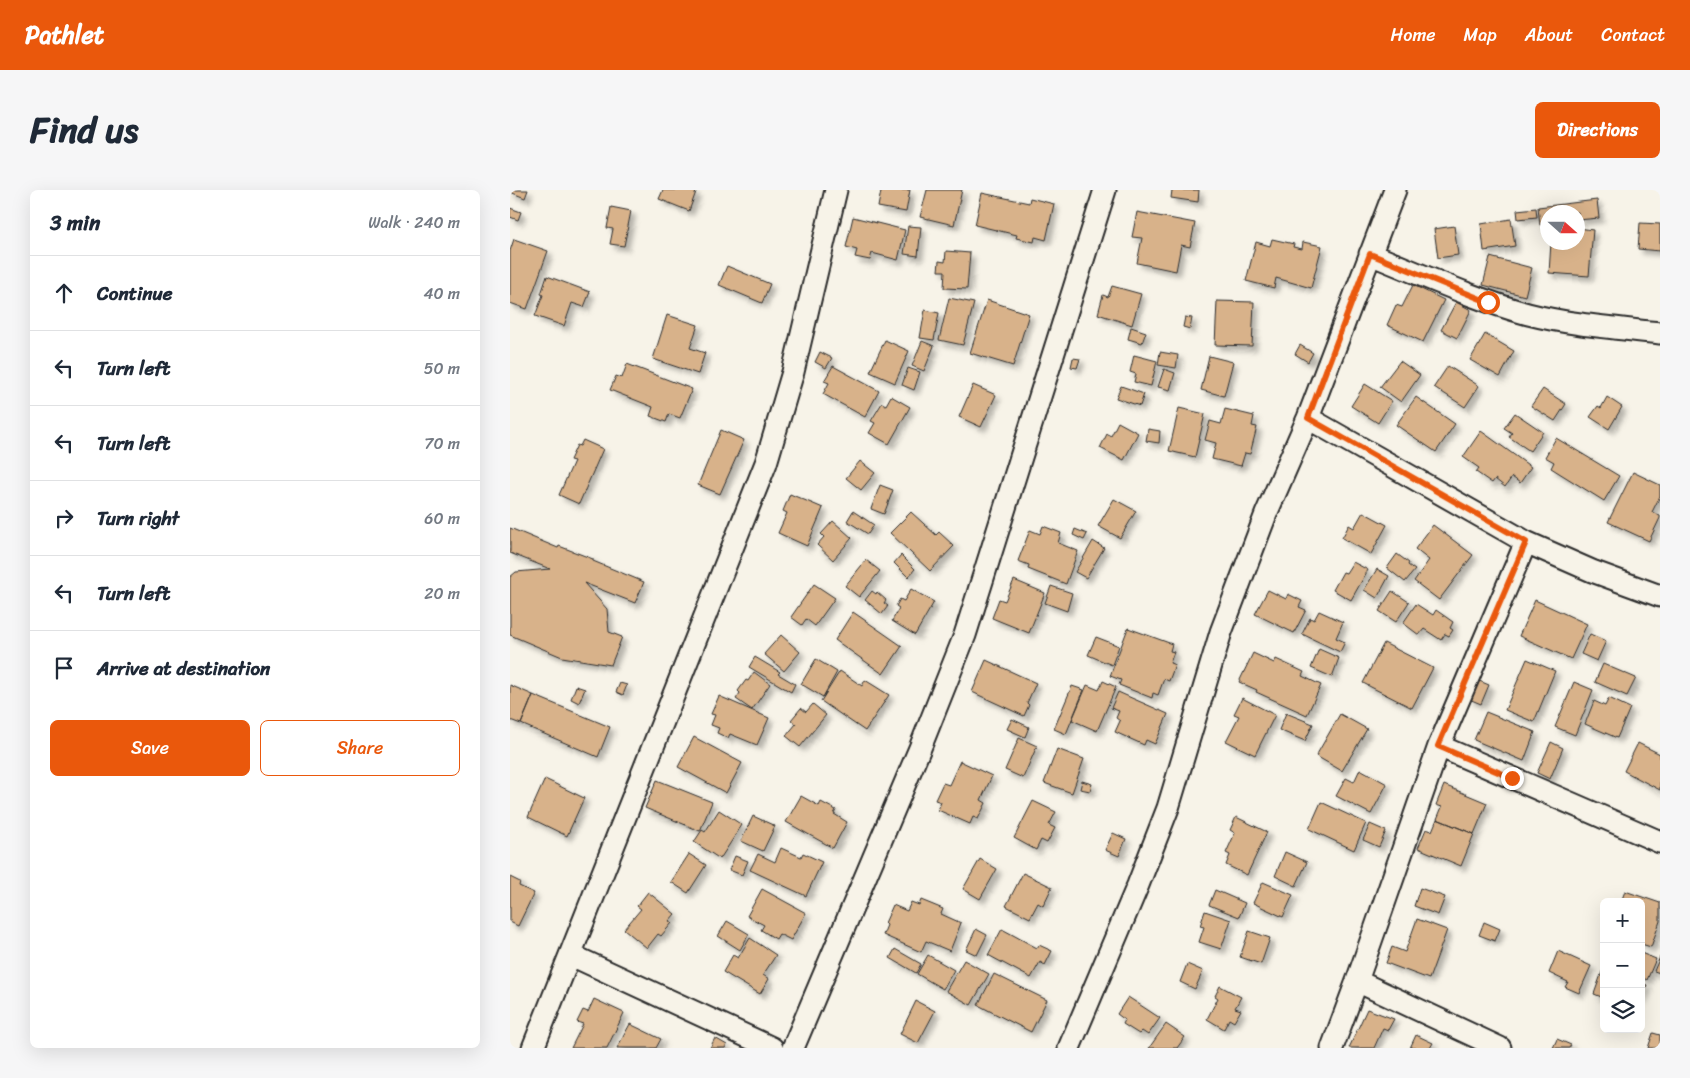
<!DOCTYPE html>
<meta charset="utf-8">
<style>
body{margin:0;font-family:Sriracha,sans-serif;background:#f6f6f7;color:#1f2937}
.controls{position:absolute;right:15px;bottom:15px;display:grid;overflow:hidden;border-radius:8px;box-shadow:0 5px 20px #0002}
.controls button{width:45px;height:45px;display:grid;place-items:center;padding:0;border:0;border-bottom:1px solid #e0e1e3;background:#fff;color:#1f2937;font:25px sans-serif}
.compass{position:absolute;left:1030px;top:15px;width:45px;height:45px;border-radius:50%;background:#fff;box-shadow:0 5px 20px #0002;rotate:111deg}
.stop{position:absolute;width:15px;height:15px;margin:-11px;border:4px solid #ea580c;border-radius:50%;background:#fff}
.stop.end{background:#ea580c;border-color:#fff;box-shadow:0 1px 5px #0008}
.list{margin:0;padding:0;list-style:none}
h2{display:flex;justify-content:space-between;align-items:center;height:65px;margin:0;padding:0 20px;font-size:21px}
h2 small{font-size:16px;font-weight:400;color:#747a83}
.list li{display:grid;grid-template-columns:32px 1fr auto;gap:15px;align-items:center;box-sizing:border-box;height:75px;padding:0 20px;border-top:1px solid #e0e1e3}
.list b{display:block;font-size:19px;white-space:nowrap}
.list em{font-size:16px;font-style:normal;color:#747a83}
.actions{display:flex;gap:10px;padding:15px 20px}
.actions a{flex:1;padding:11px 0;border:1px solid #ea580c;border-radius:8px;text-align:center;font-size:18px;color:#ea580c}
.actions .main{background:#ea580c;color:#fff}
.icon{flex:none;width:28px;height:28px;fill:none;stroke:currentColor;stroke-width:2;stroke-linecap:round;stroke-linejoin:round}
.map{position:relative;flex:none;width:1150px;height:858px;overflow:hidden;border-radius:8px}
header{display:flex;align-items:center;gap:30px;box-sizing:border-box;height:70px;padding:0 25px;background:#ea580c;color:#fff}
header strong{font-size:24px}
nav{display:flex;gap:28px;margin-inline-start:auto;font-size:18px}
.intro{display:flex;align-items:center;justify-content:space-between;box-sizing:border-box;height:120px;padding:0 30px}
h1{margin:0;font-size:35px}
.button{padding:12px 22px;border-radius:8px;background:#ea580c;color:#fff;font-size:18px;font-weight:700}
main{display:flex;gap:30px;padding:0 30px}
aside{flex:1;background:#fff;border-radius:8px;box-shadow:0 5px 20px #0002}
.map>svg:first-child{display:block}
</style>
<header>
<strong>Pathlet</strong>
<nav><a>Home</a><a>Map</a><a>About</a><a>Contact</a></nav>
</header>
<div class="intro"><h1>Find us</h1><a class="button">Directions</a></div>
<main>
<aside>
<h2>3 min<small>Walk · 240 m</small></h2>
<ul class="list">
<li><svg class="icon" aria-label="ahead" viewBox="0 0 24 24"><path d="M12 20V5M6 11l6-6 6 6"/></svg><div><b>Continue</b></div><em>40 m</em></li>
<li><svg class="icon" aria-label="left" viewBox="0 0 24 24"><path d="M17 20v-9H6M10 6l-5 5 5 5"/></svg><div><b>Turn left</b></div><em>50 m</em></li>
<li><svg class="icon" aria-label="left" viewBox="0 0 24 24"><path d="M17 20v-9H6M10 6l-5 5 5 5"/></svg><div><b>Turn left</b></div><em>70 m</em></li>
<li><svg class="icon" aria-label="right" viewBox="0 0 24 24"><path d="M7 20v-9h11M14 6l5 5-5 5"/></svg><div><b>Turn right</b></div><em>60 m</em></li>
<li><svg class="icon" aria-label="left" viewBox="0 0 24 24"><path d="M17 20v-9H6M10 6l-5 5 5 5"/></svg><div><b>Turn left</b></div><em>20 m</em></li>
<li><svg class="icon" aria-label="arrive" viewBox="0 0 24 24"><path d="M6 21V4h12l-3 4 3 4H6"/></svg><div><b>Arrive at destination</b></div></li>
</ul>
<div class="actions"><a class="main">Save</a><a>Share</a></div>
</aside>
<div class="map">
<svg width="1150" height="858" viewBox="0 0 1150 858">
<defs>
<filter id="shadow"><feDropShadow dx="4.5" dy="4.5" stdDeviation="2.5" flood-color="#0004"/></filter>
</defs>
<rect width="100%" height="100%" fill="#f7f3e8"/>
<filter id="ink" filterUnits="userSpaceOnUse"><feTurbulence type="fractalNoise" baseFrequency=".02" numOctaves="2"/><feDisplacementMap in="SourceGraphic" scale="10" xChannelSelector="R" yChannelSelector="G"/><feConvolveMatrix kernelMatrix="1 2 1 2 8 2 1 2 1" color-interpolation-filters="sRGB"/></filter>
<g filter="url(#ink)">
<path fill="#d8b28a" stroke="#2b2b2b" filter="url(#shadow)" d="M0 0H18L15 8 0 2Z
M153 0H181L186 2 179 21 149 9Z
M368 0H400L396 22 368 17 371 1Z
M417 0H452L444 35 410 27Z
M662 0H689L688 12 661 8Z
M472 3 519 13 520 8 544 14 536 50 525 47 524 52 506 48 507 45 465 35Z
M1087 10 1089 28 1068 30V22H1038V34L1030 35 1028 17Z
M101 17 121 21 114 56 100 54 103 39 97 38Z
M0 18 11 22 8 30 0 27Z
M1026 18 1027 27 1008 29 1007 20Z
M627 22 685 33 680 57 671 55 666 81 627 73 632 48 622 47Z
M343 27 395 40 388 70 362 63 360 70 345 67 347 60 336 57Z
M1001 29 1005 56 974 61 971 34Z
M1130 33 1150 34V61L1128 59Z
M398 36 411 37 408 66 394 64Z
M944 36 948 65 928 68 924 39Z
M1068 38 1083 40 1079 86 1039 83 1041 52H1068Z
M4 49 38 61 17 119 0 113V61Z
M762 49 784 54 783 57 792 59 793 52 812 56 801 98 766 88 764 98 736 91 746 52 760 56Z
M436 61 460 63 457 99 434 98 435 81H428L429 71 435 72Z
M980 67 1022 78 1015 106 973 95Z
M217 76 260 94 252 113 209 95Z
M37 86 80 102 74 117 62 113 54 136 25 126 33 105 31 104Z
M903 95 934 110 913 152 877 135 886 115 892 117Z
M602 96 631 104 622 135 588 124 593 105 598 107Z
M439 108 464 113 453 155 429 150Z
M477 110 519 124 503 176 460 163Z
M707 111 744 112 742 156 705 155Z
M946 112 961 120 947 148 931 140Z
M415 120 429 123 424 150 410 148Z
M157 125 188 135 180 158 195 163 188 184 143 169Z
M675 127 682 128 680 139 673 137Z
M621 137 636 142 632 153 618 149Z
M975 144 1004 161 990 187 960 170Z
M375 150 399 161 385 193 360 182Z
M412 151 424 156 414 181 402 176Z
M790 155 803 163 798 172 785 164Z
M310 162 322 168 316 178 305 172Z
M650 162 668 165 666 178 648 175Z
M624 165 647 171 641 196 624 192 626 184 620 182Z
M699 166 723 172 714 206 691 200Z
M563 168 570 169 567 178 561 177Z
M890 171 910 185 891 212 870 197Z
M117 174 182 199 170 228 159 224 156 232 140 226 143 217 100 200 106 186 112 188Z
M323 176 369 201 355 227 313 204 319 193 314 191Z
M938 176 969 196 955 217 924 197Z
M398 178 410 182 404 200 392 195Z
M654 179 665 183 660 200 648 197Z
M855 194 882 211 868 233 841 216Z
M463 195 486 205 471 237 449 227Z
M611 196 634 204 630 216 606 208Z
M1033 199 1056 214 1045 231 1021 216Z
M381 206 400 217 379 254 359 243 365 233 361 231 372 213 376 215Z
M906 207 945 234 926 262 886 235Z
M1097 207 1112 217 1099 239 1080 227 1088 216 1091 218Z
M669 218 695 224 685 267 659 261Z
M715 219 744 226 742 236 747 237 740 264 735 263 731 276 702 269 706 253 695 250 700 231 711 234Z
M1005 223 1033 242 1020 261 999 247 1002 243 994 238Z
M608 232 628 243 614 270 590 258 597 244 601 246Z
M638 239 650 241 649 253 636 251Z
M211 240 234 250 210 304 188 295Z
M971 241 1021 277 1010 293 1002 287 995 297 985 289 982 293 966 282 969 278 953 267Z
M1046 248 1109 286 1094 311 1041 278 1044 272 1035 267Z
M73 250 93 259 69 314 49 305 64 271 60 270 67 255 70 256Z
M350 271 365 283 351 300 336 288Z
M1123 282 1150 295V306L1142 322 1150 326V328L1139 351 1098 332Z
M370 295 383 300 374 324 361 319Z
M280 304 313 318 297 356 268 343 277 323 273 321Z
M604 309 626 321 610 348 588 336Z
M343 321 364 335 358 344 337 331Z
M401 322 426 345 429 342 444 356 420 381 380 343Z
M853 322 877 335 861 364 832 348 839 335 844 338Z
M323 331 342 348 323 370 307 355 314 347 311 344Z
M923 335 963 365 929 410 904 391 919 370 905 359Z
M533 336 551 343 548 353 568 361 556 394 518 379 519 375 508 371 520 340 530 344Z
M0 338 48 358 49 356 83 369V371L134 392 125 413 74 393 97 419 99 442 112 447 101 475 52 467 0 445V387L6 382 40 379 0 363Z
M565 339 577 344 574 350 563 345Z
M583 351 594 358 576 388 565 382Z
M887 364 899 373 898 375 905 380 895 392 877 378Z
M391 365 405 379 398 387 384 373Z
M356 370 370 381 349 407 335 396Z
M843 372 858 380 841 410 823 400 833 382 836 383Z
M867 379 879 386 867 408 854 400Z
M504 390 535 403 519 443 482 428 489 409 495 411Z
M304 394 325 408 305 436 296 429 292 435 281 427Z
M541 396 562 403 557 421 535 413Z
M401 399 424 412 405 445 382 431 389 418 386 416 390 409 394 411Z
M758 400 776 409 778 404 792 411 789 417 796 420 784 443 745 424Z
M362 401 366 404 367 402 376 410 374 413 378 416 372 424 355 410Z
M882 401 899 412 886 432 869 421Z
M1025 410 1077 434 1061 469 1009 446Z
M906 414 923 425 926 420 943 432 940 438 943 440 939 446 935 444 931 450 914 439 909 445 893 433Z
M809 421 833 432 826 448 835 452 830 462 792 444 800 428 804 430Z
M343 422 392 456 373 484 325 450Z
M618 438 662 454 660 461 664 462 660 473 665 475 659 491 654 489 648 505 643 503 642 508 609 495 611 490 600 486Z
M1080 444 1096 451 1087 471 1071 464Z
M271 445 290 462 274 481 254 464Z
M586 447 609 456 602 475 578 465Z
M874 453 923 478 902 518 853 493Z
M809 459 829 468 822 487 801 478Z
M743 463 764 473 766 469 794 482 792 486 811 495 797 525 746 502 747 500 729 492Z
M245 467 270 482 268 484 285 494 281 502 239 477Z
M306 469 327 482 313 507 291 494Z
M1017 469 1045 481 1024 532 995 520Z
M476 470 526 493 517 513 519 515 514 526 462 502Z
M1093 474 1126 488 1117 506 1085 492Z
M330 481 352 496 355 490 379 505 355 541 311 511Z
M244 482 260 494 242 520 226 509 230 503 228 501 236 490 238 491Z
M967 490 979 495 971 514 959 509Z
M593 491 606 497 587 541 562 530 577 495 589 500Z
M1064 492 1083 500 1065 545 1045 537Z
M110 493 117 495 113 505 106 502Z
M0 495 23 505 11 534 0 530Z
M66 496 75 499 69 513 61 509Z
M562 496 574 500 556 544 544 539Z
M608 502 658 524 645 554 636 550 634 555 605 542 610 531 606 528 609 521 601 518Z
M23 505 100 537 88 567 11 534Z
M209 506 259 528 247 555 220 544 218 548 207 543 209 538 201 535 205 525 201 524Z
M732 508 765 525 745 565 716 551 729 526 724 524Z
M1099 508 1120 518 1107 548 1075 534 1084 511 1095 516Z
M303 514 316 525 290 557 276 546 286 534 281 530 291 518 296 522Z
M976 522 1025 542 1014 571 964 550Z
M776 523 803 534 795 551 769 540Z
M830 524 857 539 832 581 806 566Z
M502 529 519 537 515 547 497 539Z
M184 547 232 573 216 603 168 577Z
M509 548 527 556 513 588 495 580Z
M1041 552 1053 558 1040 589 1027 583Z
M1128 553 1150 564V600L1114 581Z
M547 559 574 569 562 603 534 593Z
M450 571 482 586 471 610 476 613 468 629 463 627 460 634 428 620 431 612 425 610 433 593 439 595Z
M850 579 877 594 861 624 826 606 836 588 844 592Z
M35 589 74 608 57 646 18 627Z
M147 590 202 612 190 641 135 618Z
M572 591 582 594 580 601 570 599Z
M934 595 977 613 964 644 927 629 932 617 926 615Z
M291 606 309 616 311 612 326 620 324 624 337 632 323 658 276 632Z
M523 611 546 622 539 635 545 638 537 653 531 650 526 660 504 648Z
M811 612 856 633 844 660 799 639Z
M209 620 232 635 210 669 184 652 192 640 195 642Z
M243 626 265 636 253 661 231 651Z
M726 627 757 642 737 685 716 675 720 665 716 663 725 643 720 640Z
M927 629 964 644 951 676 908 658 916 639 922 641Z
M860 634 876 641 869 657 853 650Z
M603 643 616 649 609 666 595 660Z
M271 658 291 667 293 663 312 672 296 706 240 680 248 664 265 672Z
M775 662 797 672 786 696 765 686Z
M179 664 196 675 178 703 161 692Z
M225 666 238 671 232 685 219 680Z
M470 669 487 679 470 709 453 699Z
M513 683 542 697 533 716 528 713 520 728 496 716Z
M0 687 10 692 9 696 24 703 8 736 0 732Z
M753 692 783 705 773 727 743 713Z
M910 698 935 707 928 725 904 716Z
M252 699 296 723 281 750 269 744 266 749 251 740 254 735 237 726Z
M705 700 735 713 729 727 699 715Z
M1115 701 1150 713V731L1141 757 1131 754V712H1111Z
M138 702 165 724 159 731 162 733 151 746 148 744 137 758 114 739 131 719 127 716Z
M411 710 433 719 431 724 451 733 440 761 416 751 411 762 373 745 377 735 375 733 383 715 397 721 401 712 409 715Z
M695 721 721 730 711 759 689 752 694 737 690 736Z
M907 729 937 740 919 789 876 773 882 757 895 762Z
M217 731 239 744 230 760 208 746Z
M974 732 990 739 985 751 969 745Z
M466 739 477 745 467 765 456 760Z
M492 739 527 758 529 755 542 761 535 775 530 772 521 788 478 765Z
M739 741 760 748 751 774 730 767Z
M240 748 266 765 253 785 259 789 250 804 213 782 223 765 228 768Z
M385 759 411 774 406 783 380 768Z
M1048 761 1081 776 1069 803 1055 797 1058 792 1039 783Z
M1131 763 1146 769 1137 790 1131 787Z
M418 765 444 780 433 799 407 784Z
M1150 767V783L1144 781Z
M454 770 479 784 461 815 436 801Z
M677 774 693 781 685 799 670 792Z
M1093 779H1094V808L1084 804Z
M484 784 537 810 521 842 468 815Z
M1131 793 1137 795 1131 810Z
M710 796 731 807 725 818 731 820 724 832 719 829 714 839 697 829 708 808 705 806Z
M618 807 650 828 638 845 632 841 629 844 613 834 615 830 607 824Z
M84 809 114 823 97 858H61L73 834 67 832 73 820 78 822Z
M406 811 425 821 408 853 390 844Z
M857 819 884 829 878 840 873 838 864 858H839Z
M120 834 151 849 146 858H107Z
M656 834 675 847 667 858H639Z
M1143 843 1150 845V858H1138Z
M906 845 923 853 920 858H900Z
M205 848 217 855 215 858H200Z
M1047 849 1061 855 1059 858H1043Z"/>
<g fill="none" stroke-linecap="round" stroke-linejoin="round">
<g stroke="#2b2b2b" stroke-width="25">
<path id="street" d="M860 64C912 85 964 109 1018 124 1061 135 1106 138 1150 143
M798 228 1016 352 1082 381 1150 406
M929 556 1150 652
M61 765 262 858
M847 791 990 858
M23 858 256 273 283 182 326 0
M283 858 410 558 455 445 595 0
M559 858 628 695 658 618 711 442 756 324 798 228 885 0
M822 858 847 791 929 556 1016 352"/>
</g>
<use href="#street" stroke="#f7f3e8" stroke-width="21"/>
</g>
</g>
<g fill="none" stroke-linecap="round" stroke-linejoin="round" filter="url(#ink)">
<path stroke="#ea580c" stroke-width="6" d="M978 112 860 64 798 228 1016 352 928 556 1002 588"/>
</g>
</svg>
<div class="controls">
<button>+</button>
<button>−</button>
<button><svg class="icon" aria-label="layers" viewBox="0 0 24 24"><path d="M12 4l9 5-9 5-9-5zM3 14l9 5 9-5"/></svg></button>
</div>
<svg class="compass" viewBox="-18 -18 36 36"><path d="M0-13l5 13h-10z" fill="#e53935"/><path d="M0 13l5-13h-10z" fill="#747a83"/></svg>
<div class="stop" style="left:978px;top:112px"></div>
<div class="stop end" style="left:1002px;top:588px"></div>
</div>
</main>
